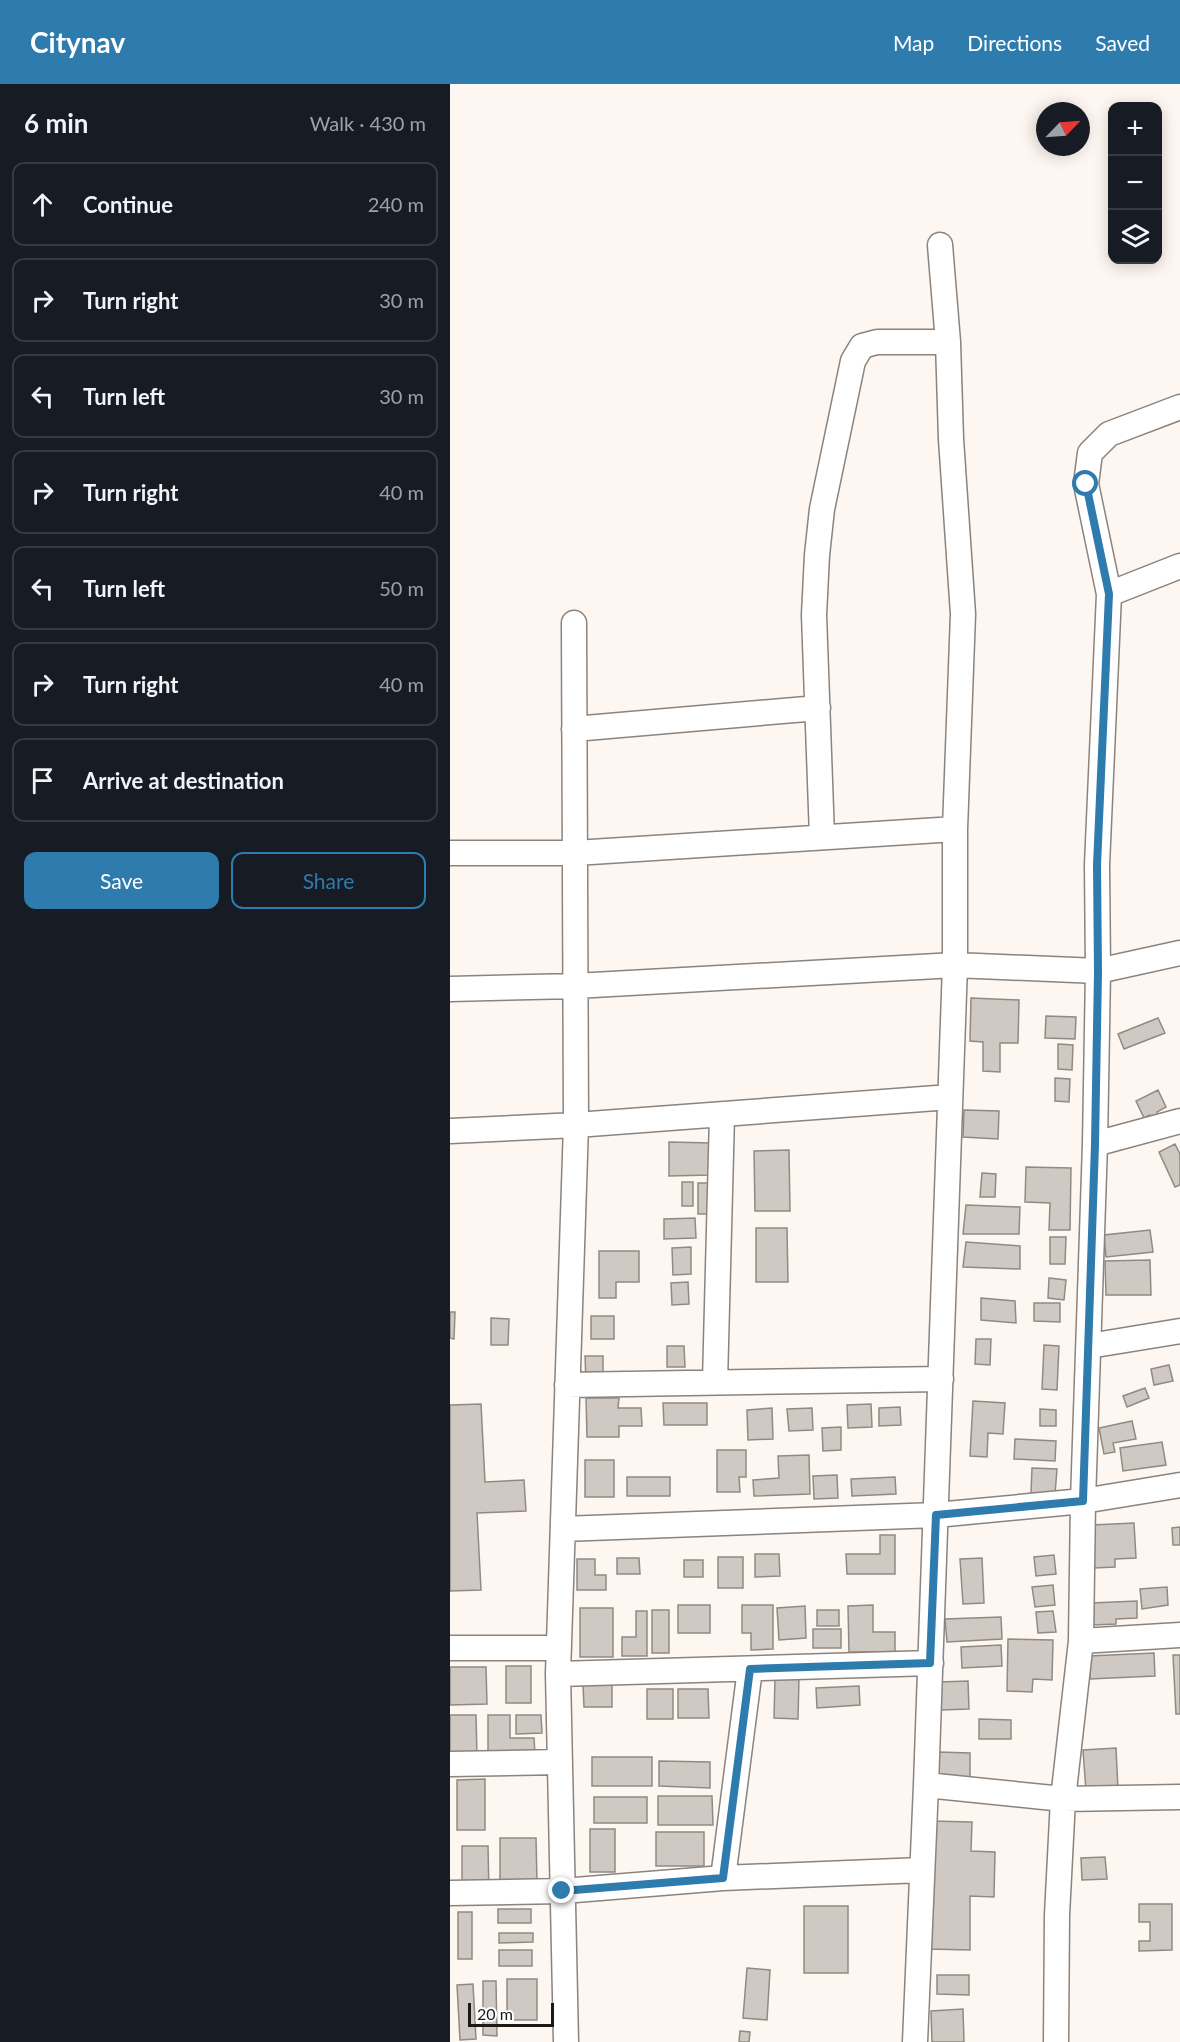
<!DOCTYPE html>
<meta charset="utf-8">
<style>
body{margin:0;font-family:Lato,sans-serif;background:#242831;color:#f1f3f6}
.controls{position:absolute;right:18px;top:18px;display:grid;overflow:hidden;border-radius:12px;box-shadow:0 3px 15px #0003}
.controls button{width:54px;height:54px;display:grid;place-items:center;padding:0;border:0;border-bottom:2px solid #363941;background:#171b24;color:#f1f3f6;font:30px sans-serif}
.compass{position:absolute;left:586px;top:18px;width:54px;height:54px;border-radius:50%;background:#171b24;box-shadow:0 3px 15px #0003;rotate:65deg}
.scale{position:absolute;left:18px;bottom:15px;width:86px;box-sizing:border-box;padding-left:6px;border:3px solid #1c1917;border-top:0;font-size:16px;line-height:21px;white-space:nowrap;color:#1c1917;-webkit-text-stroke:4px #fff;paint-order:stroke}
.stop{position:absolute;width:18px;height:18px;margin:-14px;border:4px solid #2e7bad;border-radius:50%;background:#fff}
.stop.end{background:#2e7bad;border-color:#fff;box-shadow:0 2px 6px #0008}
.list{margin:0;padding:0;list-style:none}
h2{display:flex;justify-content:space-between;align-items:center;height:78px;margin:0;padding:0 24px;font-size:26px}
h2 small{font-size:20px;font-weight:400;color:#9ea1a6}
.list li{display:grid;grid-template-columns:39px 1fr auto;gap:18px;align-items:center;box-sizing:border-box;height:84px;margin:0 12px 12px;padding:0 12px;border:2px solid #363941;border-radius:12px}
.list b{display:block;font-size:22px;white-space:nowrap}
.list em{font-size:20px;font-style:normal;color:#9ea1a6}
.actions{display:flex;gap:12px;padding:18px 24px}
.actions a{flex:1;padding:14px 0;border:2px solid #2e7bad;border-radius:12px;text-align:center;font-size:21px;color:#2e7bad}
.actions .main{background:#2e7bad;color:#fff}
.icon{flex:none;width:33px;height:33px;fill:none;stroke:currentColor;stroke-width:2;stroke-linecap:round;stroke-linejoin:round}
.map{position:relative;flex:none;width:730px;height:1958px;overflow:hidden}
header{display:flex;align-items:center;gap:36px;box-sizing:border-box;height:84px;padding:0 30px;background:#2e7bad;color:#fff}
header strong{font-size:28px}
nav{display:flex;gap:33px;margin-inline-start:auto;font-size:21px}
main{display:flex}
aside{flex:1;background:#171b24}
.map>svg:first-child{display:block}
</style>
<header>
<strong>Citynav</strong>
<nav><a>Map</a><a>Directions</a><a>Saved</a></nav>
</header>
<main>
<aside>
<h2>6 min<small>Walk · 430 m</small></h2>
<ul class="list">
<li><svg class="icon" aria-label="ahead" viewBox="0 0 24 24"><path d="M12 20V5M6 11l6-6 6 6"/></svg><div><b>Continue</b></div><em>240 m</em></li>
<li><svg class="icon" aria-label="right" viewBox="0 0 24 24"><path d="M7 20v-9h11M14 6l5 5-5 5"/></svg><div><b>Turn right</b></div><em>30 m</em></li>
<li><svg class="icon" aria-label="left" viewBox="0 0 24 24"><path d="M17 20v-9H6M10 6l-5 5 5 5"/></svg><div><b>Turn left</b></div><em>30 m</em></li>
<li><svg class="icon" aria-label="right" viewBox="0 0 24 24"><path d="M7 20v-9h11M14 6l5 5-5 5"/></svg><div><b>Turn right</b></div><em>40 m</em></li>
<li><svg class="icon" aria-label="left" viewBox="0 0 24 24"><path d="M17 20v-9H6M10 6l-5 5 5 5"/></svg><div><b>Turn left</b></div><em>50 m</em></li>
<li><svg class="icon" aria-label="right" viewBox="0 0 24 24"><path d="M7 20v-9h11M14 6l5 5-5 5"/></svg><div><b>Turn right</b></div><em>40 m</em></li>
<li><svg class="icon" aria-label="arrive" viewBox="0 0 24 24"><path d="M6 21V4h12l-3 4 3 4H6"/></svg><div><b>Arrive at destination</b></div></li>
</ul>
<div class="actions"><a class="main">Save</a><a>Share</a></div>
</aside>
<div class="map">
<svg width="730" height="1958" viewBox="0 0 730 1958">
<rect width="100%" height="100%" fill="#fef6f0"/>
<path fill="#d0c8c2" stroke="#918a84" stroke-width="1.5" d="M521 914 569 916 568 959H550V988L533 987V958L520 957Z
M596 932 626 933 625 955 595 954Z
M708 934 715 949 674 965 668 950Z
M608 960 623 961 622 986 608 985Z
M605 994 620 995 619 1018 605 1017Z
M708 1006 716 1023 707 1028 708 1031 702 1034 700 1031 694 1034 686 1017Z
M514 1026 549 1027 548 1055 513 1053Z
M219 1058 261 1059V1091L219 1092Z
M725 1060 730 1070V1101L725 1103 709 1068Z
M339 1066 340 1127H305L304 1067Z
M576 1083 621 1084 620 1146H599L600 1119 575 1118Z
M532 1089 546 1090 545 1113H530Z
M232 1098H243V1122H232Z
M248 1099H259V1130H248Z
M516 1121 570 1123 569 1150H513Z
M245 1134 246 1154 214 1155V1135Z
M306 1144H337L338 1198H306Z
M700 1146 703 1168 656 1173 654 1151Z
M600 1153H616L615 1180H600Z
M516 1158 570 1162V1185L513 1183Z
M241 1163V1190L223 1191 222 1164Z
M149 1167H189V1198H166V1214H149Z
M700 1176 701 1211H656L655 1177Z
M599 1194 616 1196 614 1216 598 1214Z
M238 1198 239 1220 222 1221 221 1199Z
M531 1214 565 1217 566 1239 531 1236Z
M584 1219H610V1238L584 1237Z
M0 1228H5L4 1255 0 1254Z
M141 1232H164V1255H141Z
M41 1234 59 1235 58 1261H41Z
M526 1255H541L540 1281 525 1280Z
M594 1261 609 1262 607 1306 592 1305Z
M217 1262H234L235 1283H217Z
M135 1272H153V1298H136Z
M719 1281 723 1297 704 1301 701 1285Z
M695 1304 699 1314 677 1323 673 1312Z
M136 1314H169L168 1324H191L192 1342H169V1353H137Z
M523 1317 555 1319 553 1350 538 1349 537 1373 520 1372Z
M213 1319H257V1341H214Z
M31 1320 35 1398 74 1396 76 1427 27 1429 31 1506 0 1507V1321Z
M421 1320 422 1343 398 1344 397 1321Z
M450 1323 451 1341 429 1342V1324Z
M322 1324 323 1355 298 1356 297 1326Z
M362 1324 363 1346 339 1347 337 1325Z
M590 1325 606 1326V1342H590Z
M682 1337 686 1355 663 1359 665 1368 654 1370 649 1344Z
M391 1343V1366L373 1367 372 1344Z
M565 1355 606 1357 605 1377 564 1375Z
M712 1358 716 1381 673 1387 670 1364Z
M267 1366H296V1393H289L290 1408H267Z
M359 1371 360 1410 304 1412 303 1396 329 1394 328 1372Z
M135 1376H164V1413H135Z
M582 1384 607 1385 605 1410 581 1409Z
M387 1391 388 1414 364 1415 363 1392Z
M177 1393H220V1412H177Z
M445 1393 446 1410 402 1412 401 1395Z
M684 1439 686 1474 665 1475V1483L644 1484 642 1441Z
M730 1443V1461H723L722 1444Z
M430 1451H445V1490H397L396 1470H430Z
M305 1470H329L330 1492 305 1493Z
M604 1471 606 1490 586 1492 584 1473Z
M268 1473H293V1504H268Z
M167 1474H189L190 1490H167Z
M532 1474 534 1519 513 1520 510 1475Z
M127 1475H145V1491H156V1506H127Z
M234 1476H253V1493H234Z
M603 1501 605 1521 585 1523 582 1503Z
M717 1503 718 1521 692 1525 690 1505Z
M687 1517V1534L666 1535V1540L642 1541 641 1519Z
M228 1521H260V1549H228Z
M292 1521H323V1565L301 1566V1549H292Z
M423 1521V1548H445V1568H399L398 1522Z
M355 1522 356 1554 329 1556 327 1524Z
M130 1524H163V1573H130Z
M202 1526H219V1569H202Z
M367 1526H389V1542H367Z
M186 1527H197V1572H172V1553H186Z
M603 1527 606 1548 588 1549 586 1528Z
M551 1533 552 1555 497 1558 495 1535Z
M363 1545H391V1564H363Z
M558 1555 603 1556 602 1596 583 1595 582 1608 557 1607Z
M551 1561 552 1582 512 1584 511 1563Z
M704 1569 705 1592 640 1595 639 1572Z
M723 1571H730V1630H726Z
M56 1582H81V1619H56Z
M0 1583H36L37 1620 0 1621Z
M325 1594H349L348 1635 324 1634Z
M518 1597 519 1625 491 1626 490 1598Z
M133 1600H162V1623H134Z
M409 1602 410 1621 367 1624 366 1604Z
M197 1605H223V1635H197Z
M228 1605H258L259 1634H228Z
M0 1631H26L27 1673H0Z
M38 1631H60V1654H84L85 1670 38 1671Z
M66 1631H91L92 1649 66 1650Z
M529 1635 561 1636V1655H529Z
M666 1664 668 1705 636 1707 633 1666Z
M488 1668 520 1669V1697L488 1696Z
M142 1673H202V1702H142Z
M209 1677 260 1678V1704L209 1702Z
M35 1695V1746H7V1696Z
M208 1712H262L263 1741H208Z
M144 1713H197V1739H144Z
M480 1737 522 1738 521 1767 545 1768 544 1813 520 1812V1866L478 1865Z
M140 1745H165V1788H140Z
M206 1748H254V1782H206Z
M50 1754H86L87 1798H50Z
M12 1762H38L39 1810H12Z
M655 1773 657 1795 632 1796 631 1774Z
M689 1820H722V1866L689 1867V1857H700V1838H689Z
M354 1822H398V1889H354Z
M48 1825H81V1839H48Z
M8 1828H22V1875H8Z
M49 1849H83V1858L49 1859Z
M49 1866H82V1882H49Z
M297 1884 320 1886 317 1936 293 1934Z
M487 1891H519V1911L487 1910Z
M57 1895H87V1936H57Z
M33 1897H46L47 1952 33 1951Z
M23 1900 26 1955 10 1956 7 1901Z
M513 1925 514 1958H482L481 1927Z
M290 1947 300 1948 299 1958H289Z"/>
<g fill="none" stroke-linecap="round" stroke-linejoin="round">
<g stroke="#8a837e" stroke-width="27">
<path id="street" d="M659 510 730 482
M124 645 368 624
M372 753 364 531 367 471 372 425 403 277 412 262 427 258H498
M0 769H125L505 745
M0 905 125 902 505 881 648 887 730 869
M0 1047 126 1041 500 1013
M645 1060 730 1037
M639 1262 730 1247
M265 1298 272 1031
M117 1301 491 1295
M113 1445 486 1431 633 1417 730 1401
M631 1557 730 1551
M0 1564H109
M108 1590 481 1579
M0 1680 110 1678
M476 1701 613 1715 730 1713
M273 1794 300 1585
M0 1809 113 1807 273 1794 472 1786
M116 1958 108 1590 126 1041 124 539
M465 1958 476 1701 505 881V745L513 530 501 355 498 258 490 161
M606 1958 607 1831 613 1715 631 1557 633 1417 645 1060 648 887 647 781 659 510 636 400 640 369 659 350 730 323"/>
</g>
<use href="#street" stroke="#fff" stroke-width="24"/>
</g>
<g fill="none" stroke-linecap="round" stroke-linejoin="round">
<path stroke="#2e7bad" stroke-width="8" d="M112 1807 273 1794 300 1585 480 1579 486 1431 633 1417 645 1060 648 888 647 781 659 510 636 400"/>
</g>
</svg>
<div class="controls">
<button>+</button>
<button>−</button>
<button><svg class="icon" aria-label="layers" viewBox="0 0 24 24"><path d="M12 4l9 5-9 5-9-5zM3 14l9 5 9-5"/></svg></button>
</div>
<svg class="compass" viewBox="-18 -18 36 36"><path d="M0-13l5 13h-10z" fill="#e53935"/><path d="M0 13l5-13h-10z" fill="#9ea1a6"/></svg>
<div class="scale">20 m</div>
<div class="stop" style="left:636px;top:400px"></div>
<div class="stop end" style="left:112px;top:1807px"></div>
</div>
</main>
